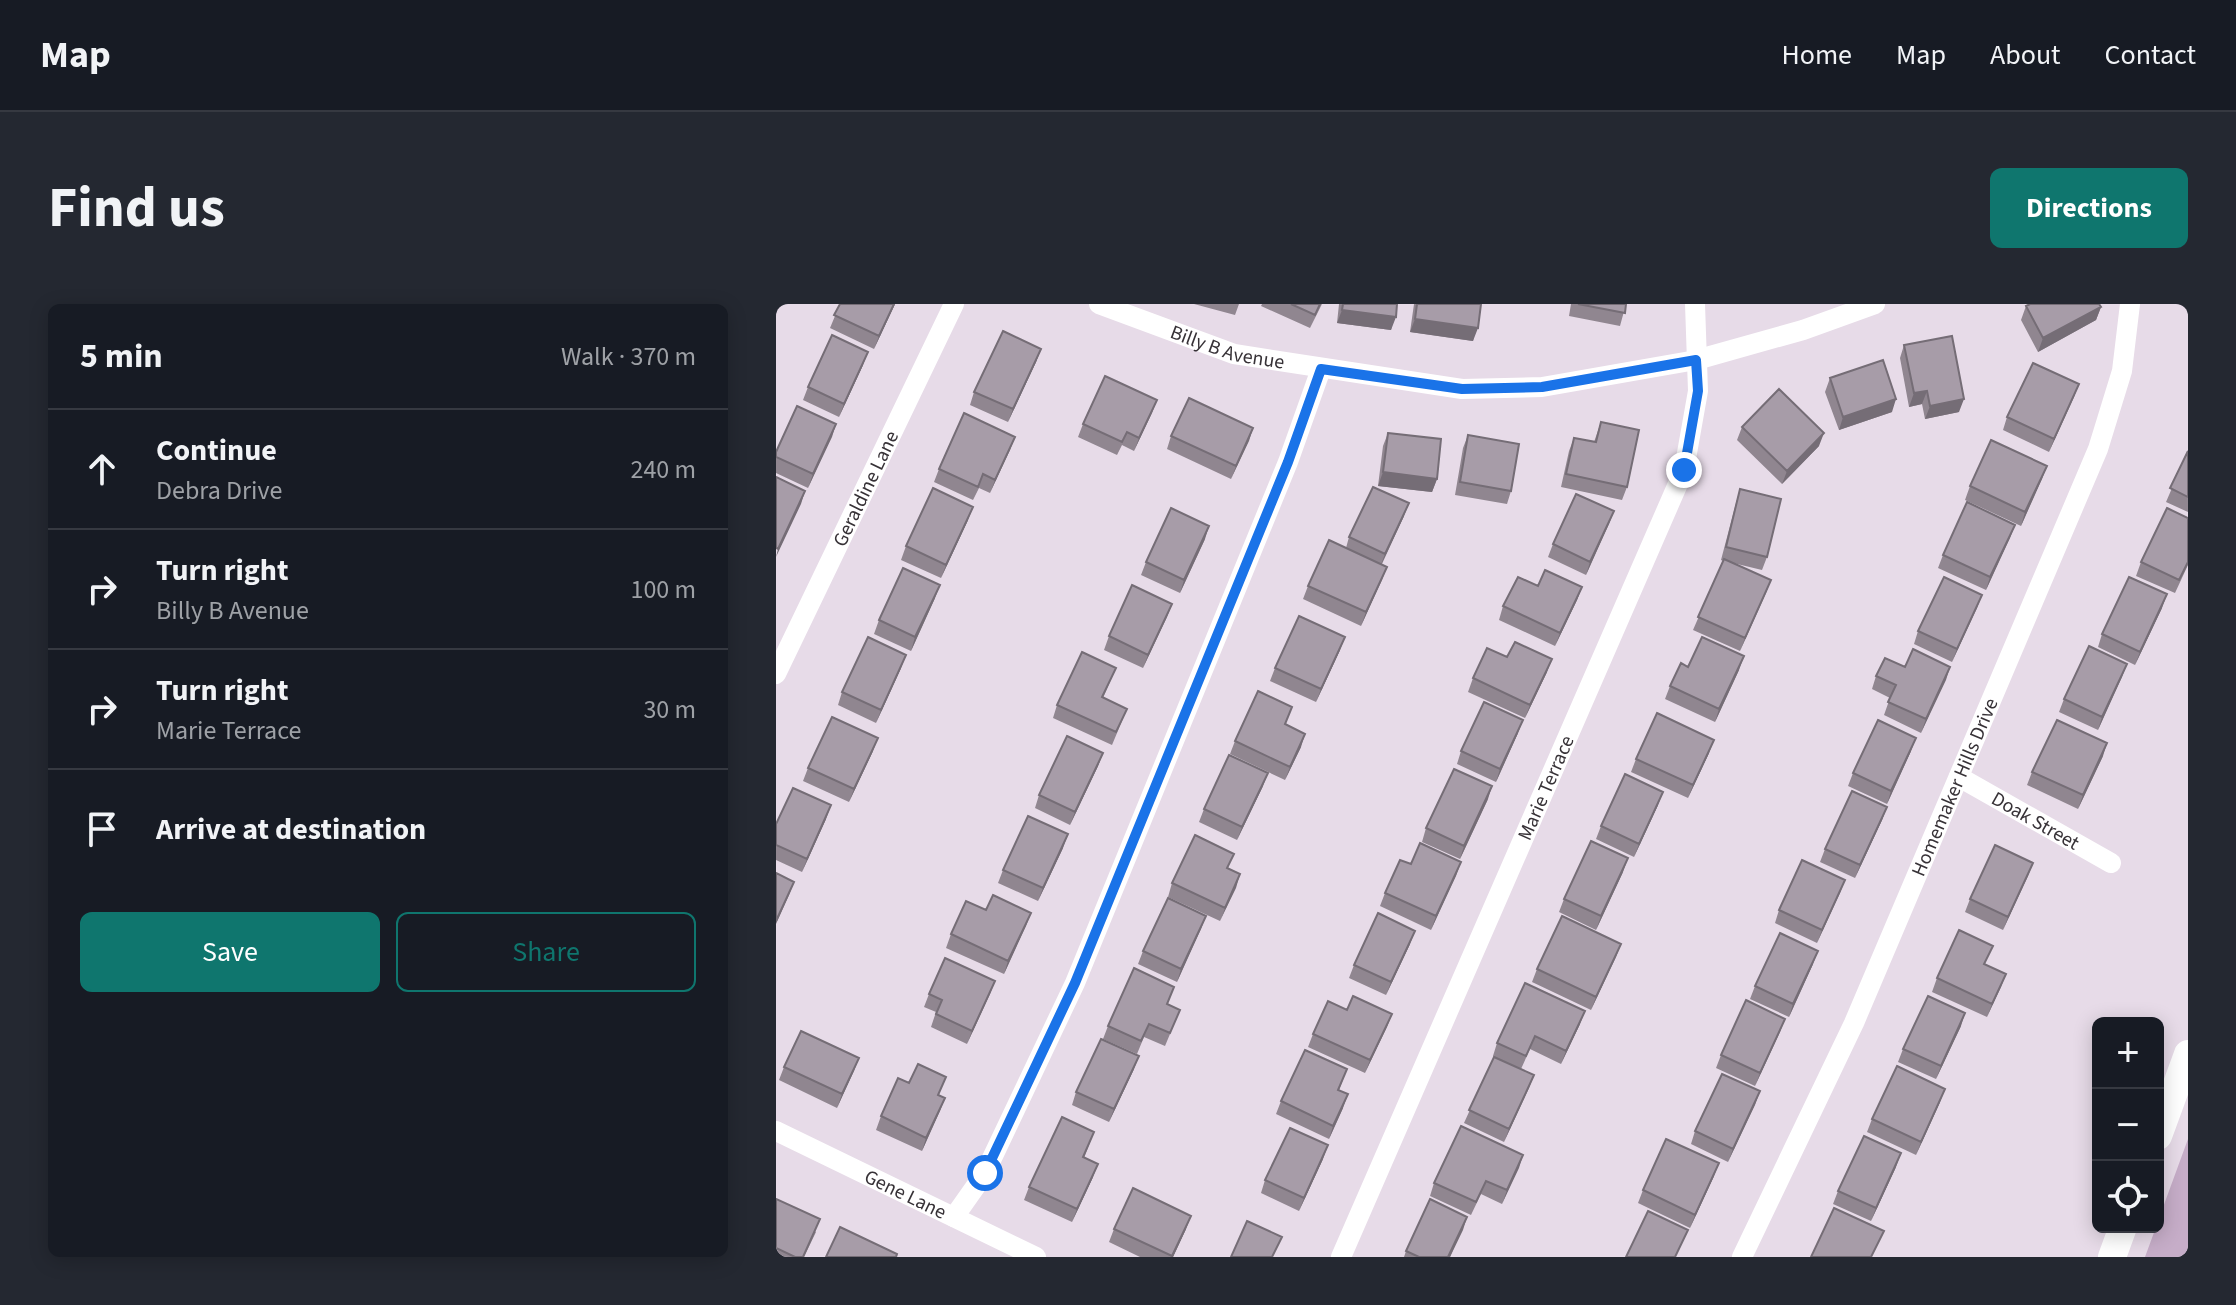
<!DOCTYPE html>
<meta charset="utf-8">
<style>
body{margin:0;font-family:"Source Sans 3",sans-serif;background:#242831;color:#f1f3f6}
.controls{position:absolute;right:24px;bottom:24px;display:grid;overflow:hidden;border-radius:12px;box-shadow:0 4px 20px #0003}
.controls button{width:72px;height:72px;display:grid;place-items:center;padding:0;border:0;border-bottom:2px solid #363941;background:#171b24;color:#f1f3f6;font:40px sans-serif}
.stop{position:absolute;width:24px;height:24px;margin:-18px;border:6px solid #1a73e8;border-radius:50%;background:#fff}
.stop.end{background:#1a73e8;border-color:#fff;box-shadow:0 2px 8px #0008}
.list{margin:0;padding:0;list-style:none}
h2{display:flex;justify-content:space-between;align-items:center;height:104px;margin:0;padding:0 32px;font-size:34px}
h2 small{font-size:26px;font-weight:400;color:#9ea1a6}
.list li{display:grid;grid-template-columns:52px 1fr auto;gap:24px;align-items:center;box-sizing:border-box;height:120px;padding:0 32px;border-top:2px solid #363941}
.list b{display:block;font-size:30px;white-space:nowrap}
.list p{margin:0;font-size:26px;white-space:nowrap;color:#9ea1a6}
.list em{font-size:26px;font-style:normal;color:#9ea1a6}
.actions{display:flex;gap:16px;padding:24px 32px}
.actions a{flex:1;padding:18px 0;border:2px solid #0f766e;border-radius:12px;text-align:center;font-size:28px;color:#0f766e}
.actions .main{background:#0f766e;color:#fff}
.icon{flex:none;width:44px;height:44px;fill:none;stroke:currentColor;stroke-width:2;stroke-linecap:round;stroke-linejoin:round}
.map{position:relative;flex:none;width:1412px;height:953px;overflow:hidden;border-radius:12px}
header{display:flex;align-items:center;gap:48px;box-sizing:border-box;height:112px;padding:0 40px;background:#171b24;border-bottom:2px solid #363941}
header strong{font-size:38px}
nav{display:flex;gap:44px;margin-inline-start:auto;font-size:28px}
.intro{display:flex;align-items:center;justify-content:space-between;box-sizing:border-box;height:192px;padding:0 48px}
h1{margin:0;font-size:56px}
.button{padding:20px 36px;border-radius:12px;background:#0f766e;color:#fff;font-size:28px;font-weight:700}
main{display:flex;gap:48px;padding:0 48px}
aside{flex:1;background:#171b24;border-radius:12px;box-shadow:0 4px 20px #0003}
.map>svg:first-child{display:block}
</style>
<header>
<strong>Map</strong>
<nav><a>Home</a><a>Map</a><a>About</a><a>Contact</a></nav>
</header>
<div class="intro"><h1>Find us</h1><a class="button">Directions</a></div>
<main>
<aside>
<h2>5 min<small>Walk · 370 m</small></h2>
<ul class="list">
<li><svg class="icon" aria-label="ahead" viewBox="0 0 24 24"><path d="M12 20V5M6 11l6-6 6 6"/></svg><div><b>Continue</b><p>Debra Drive</p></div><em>240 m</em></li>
<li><svg class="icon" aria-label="right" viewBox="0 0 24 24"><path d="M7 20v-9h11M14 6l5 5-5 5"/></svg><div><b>Turn right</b><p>Billy B Avenue</p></div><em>100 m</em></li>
<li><svg class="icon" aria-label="right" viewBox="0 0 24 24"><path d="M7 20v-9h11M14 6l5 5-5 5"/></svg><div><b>Turn right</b><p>Marie Terrace</p></div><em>30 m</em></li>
<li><svg class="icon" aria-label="arrive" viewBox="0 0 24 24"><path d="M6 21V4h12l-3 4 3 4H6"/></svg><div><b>Arrive at destination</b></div></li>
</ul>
<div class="actions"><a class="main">Save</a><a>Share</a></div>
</aside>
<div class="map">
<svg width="1412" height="953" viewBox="0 0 1412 953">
<rect width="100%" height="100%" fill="#e7dbe8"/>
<path fill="#c6adc8" d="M1412 835V953H1369L1380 923H1382V917Z"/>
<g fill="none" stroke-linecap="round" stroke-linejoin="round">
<g stroke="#fff" stroke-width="20">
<path id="s1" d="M323 0 458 50 686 85 766 83 920 56 1027 26 1099 0"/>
<path id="s2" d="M0 370 178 0"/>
<path id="s3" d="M1183 473 1335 559"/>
<path id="s4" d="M0 827 260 953"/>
<path d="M178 913 209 869 299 679 512 158 545 65"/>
<path id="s5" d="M565 953 908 166 922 87 919 0"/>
<path id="s6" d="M966 953 1078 719 1322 145 1346 67 1354 0"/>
</g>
<path stroke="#fff" stroke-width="28" d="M1382 832 1412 750
M1336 953 1347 923"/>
</g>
<path fill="#908690" d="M64 0H119L98 45 54 24Z
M418 0H463L459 11Z
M486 0H546L534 24 485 2Z
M563 0H621L615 26 561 19Z
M638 0H705L697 37 634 28Z
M795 0H850L844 22 793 12Z
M1250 2 1325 3 1320 16 1262 48 1245 16Z
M1128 41 1183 108 1149 115 1146 100 1133 103 1124 54Z
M265 45 260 58 232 118 194 101 198 88Z
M87 61 63 113 27 96 32 83Z
M1054 74 1116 108 1063 126 1049 88Z
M1303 80 1273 148 1227 126 1231 113Z
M381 96 358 147 346 141 341 151 302 133 307 120Z
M825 118 851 183 846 196 785 183 793 147 798 134 818 138Z
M60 120 32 184 0 169V148Z
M966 123 1043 142 1006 180 961 136Z
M477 124 455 175 391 145 395 132Z
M612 129 661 175 656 188 602 182 607 142Z
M692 131 735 187 731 200 679 191 687 144Z
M239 133 214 189 203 184 197 196 158 178 163 165Z
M1412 147V208L1390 198Z
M1271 162 1245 222 1189 196 1194 182Z
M964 185 991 253 986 266 957 259 995 276 964 347 917 326 947 257 945 256 960 199Z
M838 207 810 271 772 253 777 240Z
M628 212 606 260 611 263 585 322 527 295 532 282 570 244 573 233Z
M1412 214V261L1399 289 1360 272 1365 258Z
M192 216 165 274 125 256 130 242Z
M1239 221 1210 286 1162 264 1167 251Z
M429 235 404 289 365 271 370 258Z
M762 282 806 283 801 296 779 342 723 316 727 302Z
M1206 291 1176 358 1138 340 1142 327Z
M159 294 135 347 98 330 103 316Z
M396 300 367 364 328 346 333 332Z
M1386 304 1359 361 1322 343 1326 330Z
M564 346 540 398 494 377 499 364Z
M731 353 771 368 749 414 692 388 697 374Z
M1351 360 1322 426 1283 408 1288 395Z
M912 363 963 366 939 418 889 395 894 382Z
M1129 363H1174L1145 429 1108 411 1114 394 1096 385 1100 372Z
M125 364 100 419 62 401 66 388Z
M340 364 327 394 351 405 336 441 277 414 281 401Z
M510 420 525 443 509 476 454 450 459 437Z
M742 429 720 478 681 460 685 447Z
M97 447 73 498 27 477 32 464Z
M1135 447 1111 500 1072 482 1077 469Z
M327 449 322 462 294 521 259 504 263 491Z
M933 449 912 494 855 468 860 455Z
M1327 452 1302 505 1251 481 1256 468Z
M487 482 461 536 423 518 428 505Z
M712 495 684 555 646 538 650 524Z
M882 501 858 553 820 535 825 522Z
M1111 503 1106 516 1079 574 1044 558 1049 545Z
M50 515 26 568 0 556V520Z
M287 544 262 597 222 579 227 566Z
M685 558 655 626 604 602 609 589 635 560Z
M1257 559 1227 626 1189 608 1194 595Z
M847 568 820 626 783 608 788 595Z
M464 570 444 617 392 593 396 579Z
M1069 576 1041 639 999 619 1003 606Z
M210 606 255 609 228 670 170 644 175 630Z
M430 612 401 678 362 660 367 647Z
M634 640 610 691 573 674 578 661Z
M845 640 815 706 756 678 761 665Z
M1037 660 1013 713 974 695 979 682Z
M1230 670 1211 713 1156 688 1161 674Z
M219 677 191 740 155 723 160 708 148 703 153 690Z
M392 700 404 706 389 742 368 733 361 750 327 735 332 722Z
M571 706 616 710 589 769 532 743 537 730Z
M1009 715 979 782 940 764 945 751Z
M804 720 785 760 754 745 745 765 758 771 728 838 688 819 718 753 717 752 721 739Z
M1185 722 1160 775 1122 758 1127 745Z
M83 754 61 804 3 776 8 763Z
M358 765 333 818 296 801 300 788Z
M571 765 563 786 567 804 553 835 500 810 505 797Z
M984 787 952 858 915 840 919 827Z
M169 794 146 847 100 826 105 812Z
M1164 798 1140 851 1091 828 1096 815Z
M318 828 308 854 317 873 296 918 248 896 253 883Z
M747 851 726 900 705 890 695 911 654 892 658 879Z
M547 855 523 907 485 889 489 876Z
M1120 863 1095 917 1057 900 1062 887Z
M938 872 914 924 862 899 867 886Z
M0 895 40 928 28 953H0Z
M691 913 674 953H628L630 947Z
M338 925H410L397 953H364L333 938Z"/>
<path fill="#756d76" d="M118 0H119L98 45 103 32Z
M1325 3 1320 16 1262 48 1267 34Z
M566 6 620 13 615 26 561 19Z
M639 15 702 24 697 37 634 28Z
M265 45 260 58 232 118 237 105Z
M92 48 87 61 63 113 68 100Z
M1303 80 1298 93 1273 148 1278 135Z
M1151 87 1146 100 1133 103 1138 89Z
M1120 95 1116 108 1063 126 1067 113Z
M1188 95 1183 108 1149 115 1154 102Z
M381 96 376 109 358 147 363 134Z
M60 120 56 133 32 184 37 170Z
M477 124 473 137 455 175 460 162Z
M1048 129 1043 142 1006 180 1011 167Z
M239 133 234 146 214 189 219 176Z
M1271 162 1266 175 1245 222 1249 208Z
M607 168 661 175 656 188 602 182Z
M29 187 25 200 0 253 2 245Z
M633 199 628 212 604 263 609 250Z
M197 203 192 216 165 274 170 261Z
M838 207 833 220 810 271 814 258Z
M1239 221 1234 234 1210 286 1214 273Z
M433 222 429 235 404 289 408 276Z
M611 263 606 276 585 322 590 308Z
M995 276 990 289 964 347 969 334Z
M164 281 159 294 135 347 139 333Z
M806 283 801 296 779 342 784 329Z
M1391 290 1386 304 1359 361 1364 348Z
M1206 291 1201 304 1176 358 1181 345Z
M396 300 391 313 367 364 372 351Z
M569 333 564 346 540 398 545 385Z
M130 351 125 364 100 419 105 406Z
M968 352 963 366 939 418 943 405Z
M776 355 771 368 749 414 754 401Z
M1351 360 1346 373 1322 426 1326 413Z
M1174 363 1170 376 1145 429 1150 415Z
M747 416 742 429 720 478 724 465Z
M529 430 525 443 509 476 514 463Z
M102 434 97 447 73 498 78 485Z
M1140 434 1135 447 1111 500 1115 487Z
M938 436 933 449 912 494 917 481Z
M1331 439 1327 452 1302 505 1307 491Z
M327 449 322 462 294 521 299 508Z
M492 469 487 482 461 536 466 523Z
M716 482 712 495 684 555 688 542Z
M887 488 882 501 858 553 863 540Z
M55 501 50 515 26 568 31 555Z
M1111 503 1106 516 1079 574 1084 561Z
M292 530 287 544 262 597 267 584Z
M852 554 847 568 820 626 825 612Z
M685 558 680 572 655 626 660 612Z
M1257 559 1252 572 1227 626 1232 613Z
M464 570 460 584 444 617 449 604Z
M1069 576 1064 589 1041 639 1046 626Z
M18 578 13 591 0 620V617Z
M255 609 250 622 228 670 232 657Z
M430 612 425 625 401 678 405 665Z
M639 627 634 640 610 691 615 678Z
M845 640 840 653 815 706 820 693Z
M1042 647 1037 660 1013 713 1017 700Z
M1230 670 1225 683 1211 713 1216 700Z
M219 677 214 690 191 740 196 727Z
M809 707 804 720 785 760 790 747Z
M1189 709 1185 722 1160 775 1165 762Z
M616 710 611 723 589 769 594 756Z
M1009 715 1004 728 979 782 984 769Z
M363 752 358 765 333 818 338 805Z
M83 754 78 767 61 804 66 790Z
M758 771 753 784 728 838 733 825Z
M1169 785 1164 798 1140 851 1145 838Z
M984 787 979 801 952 858 957 845Z
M572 790 567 804 553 835 557 822Z
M169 794 164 807 146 847 150 834Z
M552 841 547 855 523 907 528 894Z
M1125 849 1120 863 1095 917 1100 904Z
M747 851 743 864 726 900 731 886Z
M943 859 938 872 914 924 919 911Z
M322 860 317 873 296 918 301 905Z
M415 912 410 925 397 953H396Z
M691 913 687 926 674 953H672Z"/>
<path fill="#a79ca8" stroke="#756d76" stroke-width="2" d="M64 0H118L103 32 58 11Z
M515 0H544L539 11Z
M567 0H621L620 13 566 6Z
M641 0H705L702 24 639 15Z
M802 0H850L849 9Z
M1254 0H1323L1325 3 1267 34 1250 2Z
M227 27 265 45 237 105 198 88Z
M56 31 92 48 68 100 32 83Z
M1176 32 1188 95 1154 102 1151 87 1138 89 1128 41Z
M1107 56 1120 95 1067 113 1054 74Z
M1257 59 1303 80 1278 135 1231 113Z
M329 72 381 96 363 134 351 128 346 138 307 120Z
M1003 85 1048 129 1011 167 966 123Z
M413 94 477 124 460 162 395 132Z
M21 102 60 120 37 170 0 153V148Z
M188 109 239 133 219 176 207 170 202 183 163 165Z
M825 118 863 126 851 183 790 170 798 134 820 138Z
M612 129 665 135 661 175 607 168Z
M692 131 743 140 735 187 684 178Z
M1215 136 1271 162 1249 208 1194 182Z
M1412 147V193L1394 184Z
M0 173 29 187 2 245 0 244Z
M597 183 633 199 609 250 573 233Z
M157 184 197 203 170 261 130 242Z
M964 185 1005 195 991 253 950 243Z
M800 190 838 207 814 258 777 240Z
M1191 198 1239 221 1214 273 1167 251Z
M395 204 433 222 408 276 370 258Z
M1391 204 1412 214V258L1403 276 1365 258Z
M553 236 611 263 590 308 532 282Z
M948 255 995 276 969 334 922 313Z
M127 264 164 281 139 333 103 316Z
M769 266 806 283 784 329 727 302 742 273 762 282Z
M1168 273 1206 291 1181 345 1142 327Z
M1353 273 1391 290 1364 348 1326 330Z
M356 281 396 300 372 351 333 332Z
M523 312 569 333 545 385 499 364Z
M92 333 130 351 105 406 66 388Z
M926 333 968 352 943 405 894 382 905 359 912 363Z
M739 338 776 355 754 401 697 374 711 344 731 353Z
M1313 342 1351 360 1326 413 1288 395Z
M1137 345 1174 363 1150 415 1112 398 1120 381 1100 372 1109 354 1129 363Z
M306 348 340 364 326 393 351 405 340 428 281 401Z
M482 387 516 403 509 420 529 430 514 463 459 437Z
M708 398 747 416 724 465 685 447Z
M881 409 938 436 917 481 860 455Z
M56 413 102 434 78 485 32 464Z
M1102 416 1140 434 1115 487 1077 469Z
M1281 416 1331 439 1307 491 1256 468Z
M291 432 327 449 299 508 263 491Z
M453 451 492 469 466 523 428 505Z
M678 465 716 482 688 542 650 524Z
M849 470 887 488 863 540 825 522Z
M17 484 55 501 31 555 0 541V520Z
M1076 487 1111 503 1084 561 1049 545Z
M252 512 292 530 267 584 227 566Z
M419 531 458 550 451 564 464 570 449 604 396 579Z
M815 537 852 554 825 612 788 595Z
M644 539 685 558 660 612 609 589 624 556 635 560Z
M1219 541 1257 559 1232 613 1194 595Z
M1026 556 1069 576 1046 626 1003 606Z
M0 569 18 578 0 617Z
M217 591 255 609 232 657 175 630 190 597 210 606Z
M392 594 430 612 405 665 367 647Z
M602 609 639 627 615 678 578 661Z
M786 612 845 640 820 693 761 665Z
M1183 626 1217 642 1208 660 1230 670 1216 700 1161 674Z
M1004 629 1042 647 1017 700 979 682Z
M169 654 219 677 196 727 160 710 166 696 153 690Z
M358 664 398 683 391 700 404 706 394 729 373 720 365 737 332 722Z
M749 679 809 707 790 747 759 732 750 752 721 739Z
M577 692 616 710 594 756 537 730 552 697 571 706Z
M1152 692 1189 709 1165 762 1127 745Z
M970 696 1009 715 984 769 945 751Z
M25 727 83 754 66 790 8 763Z
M325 735 363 752 338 805 300 788Z
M529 746 571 765 562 786 572 790 557 822 505 797Z
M718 753 758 771 733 825 693 806Z
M142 760 170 773 162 791 169 794 150 834 105 812 122 774 133 779Z
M1121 762 1169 785 1145 838 1096 815Z
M946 770 984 787 957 845 919 827Z
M286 813 318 828 307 853 322 860 301 905 253 883Z
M685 822 747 851 731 886 710 877 700 898 658 879Z
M514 824 552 841 528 894 489 876Z
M1088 832 1125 849 1100 904 1062 887Z
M890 835 943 859 919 911 867 886Z
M357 884 415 912 396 952 338 925Z
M0 895 44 915 27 953H19L0 944Z
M654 895 691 913 672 953H643L630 947Z
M1058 904 1108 927 1095 953H1035Z
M872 907 912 926 899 953H850Z
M471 917 506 933 496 953H455Z
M64 923 121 950 120 953H50Z"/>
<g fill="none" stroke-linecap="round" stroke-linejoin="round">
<path stroke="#1a73e8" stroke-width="10" d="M209 869 299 679 512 158 545 65 686 85 766 83 920 56 922 87 908 166"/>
</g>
<g text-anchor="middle" stroke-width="7" stroke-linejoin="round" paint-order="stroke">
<g font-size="20" fill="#373237" stroke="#f4e8f5">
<text dy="7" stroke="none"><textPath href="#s1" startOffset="136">Billy B Avenue</textPath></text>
<text dy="7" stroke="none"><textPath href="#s2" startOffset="206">Geraldine Lane</textPath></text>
<text dy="7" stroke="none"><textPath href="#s5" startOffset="512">Marie Terrace</textPath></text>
<text dy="7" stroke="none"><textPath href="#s6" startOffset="516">Homemaker Hills Drive</textPath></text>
<text dy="7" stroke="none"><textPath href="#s3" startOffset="88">Doak Street</textPath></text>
<text dy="7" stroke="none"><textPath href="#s4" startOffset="144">Gene Lane</textPath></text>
</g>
</g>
</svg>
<div class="controls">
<button>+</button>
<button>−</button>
<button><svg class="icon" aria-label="locate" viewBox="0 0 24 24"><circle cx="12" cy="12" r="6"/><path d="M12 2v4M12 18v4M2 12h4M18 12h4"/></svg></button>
</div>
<div class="stop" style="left:209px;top:869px"></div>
<div class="stop end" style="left:908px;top:166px"></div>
</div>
</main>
